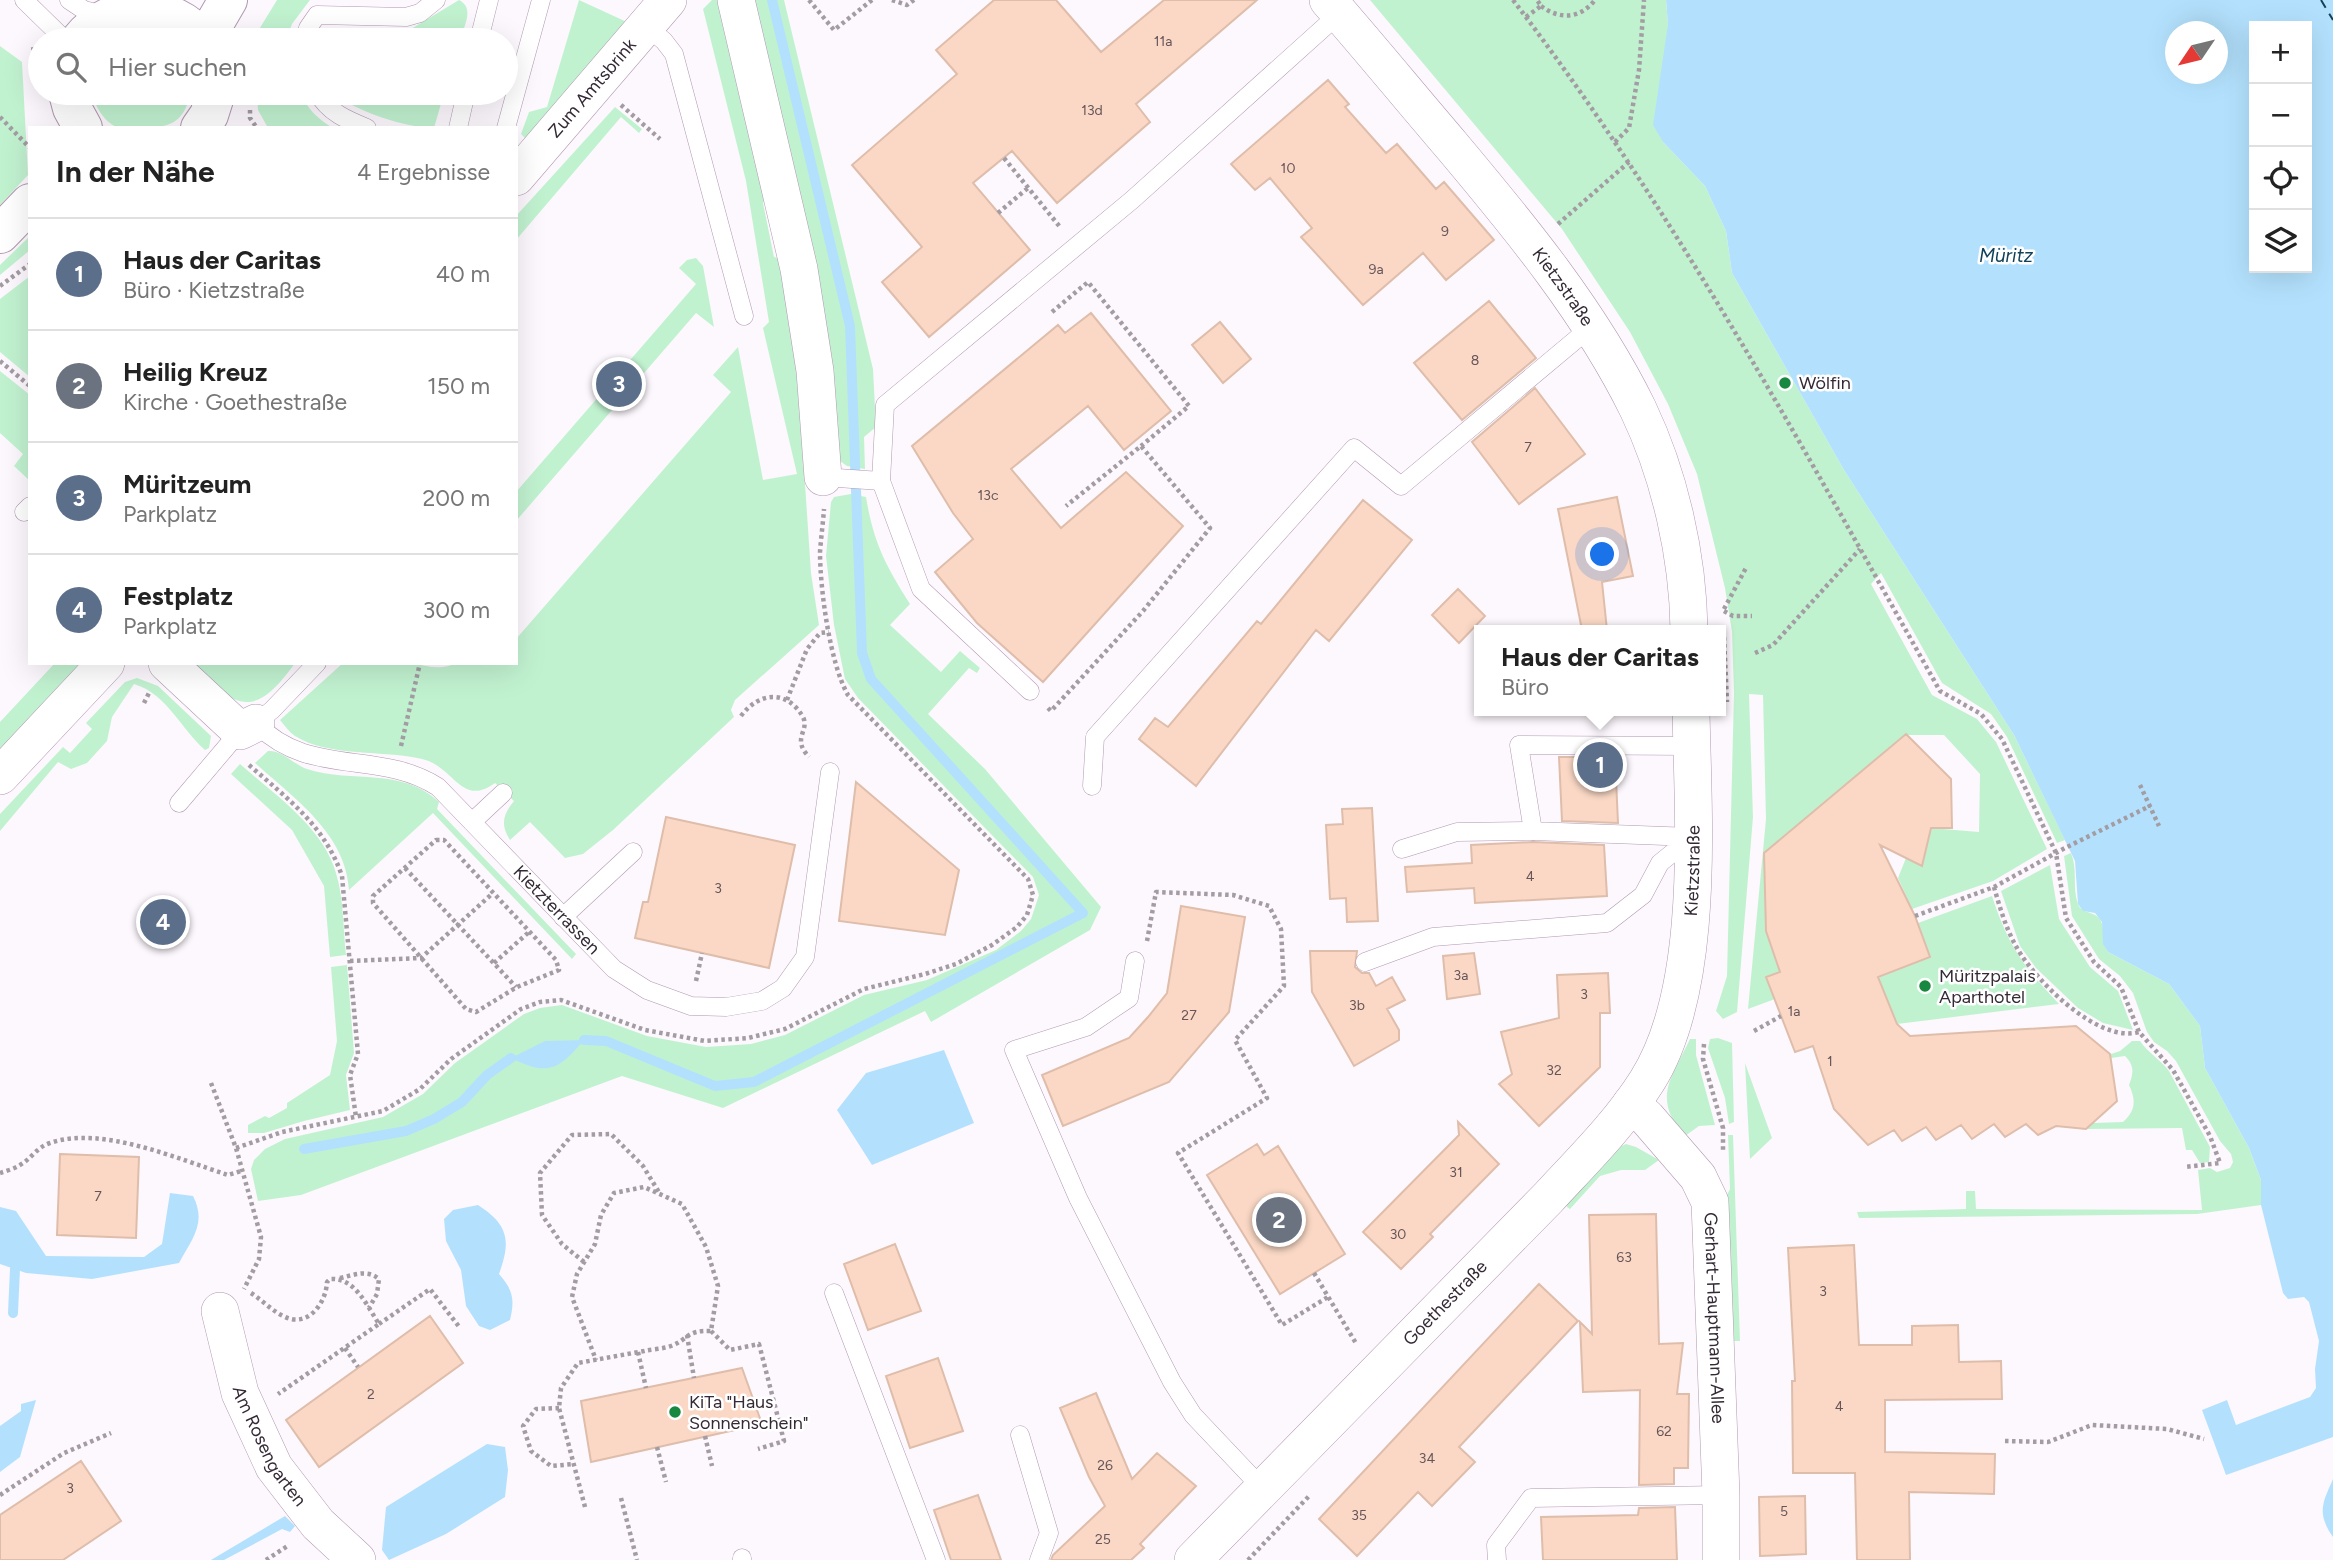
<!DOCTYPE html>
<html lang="de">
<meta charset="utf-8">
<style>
body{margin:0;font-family:Figtree,sans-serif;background:#f6f6f6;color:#222}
.controls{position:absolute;right:21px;top:21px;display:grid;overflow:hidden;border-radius:0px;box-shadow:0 7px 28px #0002}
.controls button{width:63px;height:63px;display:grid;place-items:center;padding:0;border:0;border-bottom:2px solid #e0e0e0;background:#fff;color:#222;font:35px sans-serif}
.compass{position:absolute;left:2165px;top:21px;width:63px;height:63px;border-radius:50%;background:#fff;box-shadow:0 7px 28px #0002;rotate:235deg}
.you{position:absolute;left:1603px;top:555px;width:24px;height:24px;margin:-18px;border:5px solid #fff;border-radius:50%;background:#1a73e8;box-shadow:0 0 0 10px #1a73e833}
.badge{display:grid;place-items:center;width:46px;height:46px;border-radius:50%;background:#18873f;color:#fff;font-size:23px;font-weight:700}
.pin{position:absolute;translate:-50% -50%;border:4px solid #fff;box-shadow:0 2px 7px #0006}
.popup{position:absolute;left:1474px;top:625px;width:252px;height:91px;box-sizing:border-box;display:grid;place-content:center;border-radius:0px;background:#fff;filter:drop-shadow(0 2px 5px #0005);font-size:23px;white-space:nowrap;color:#767676}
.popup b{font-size:26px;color:#222}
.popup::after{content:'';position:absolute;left:50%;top:100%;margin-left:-14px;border:14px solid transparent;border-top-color:#fff}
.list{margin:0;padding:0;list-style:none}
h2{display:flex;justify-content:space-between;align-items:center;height:91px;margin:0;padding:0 28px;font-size:30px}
h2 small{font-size:23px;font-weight:400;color:#767676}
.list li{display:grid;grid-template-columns:46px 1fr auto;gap:21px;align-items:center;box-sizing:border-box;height:112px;padding:0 28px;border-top:2px solid #e0e0e0}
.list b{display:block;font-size:26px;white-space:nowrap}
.list p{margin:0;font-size:23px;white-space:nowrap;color:#767676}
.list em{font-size:23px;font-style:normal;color:#767676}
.icon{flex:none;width:38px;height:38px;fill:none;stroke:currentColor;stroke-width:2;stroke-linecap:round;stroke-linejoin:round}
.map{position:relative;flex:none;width:2333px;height:1560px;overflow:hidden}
.search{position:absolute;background:#fff;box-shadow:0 7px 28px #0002;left:28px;top:28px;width:490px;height:77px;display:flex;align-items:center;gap:18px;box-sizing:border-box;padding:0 24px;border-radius:38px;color:#767676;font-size:26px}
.panel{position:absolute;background:#fff;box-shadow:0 7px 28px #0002;left:28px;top:126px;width:490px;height:539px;border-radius:0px}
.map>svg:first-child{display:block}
</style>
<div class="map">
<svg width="2333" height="1560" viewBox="0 0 2333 1560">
<rect width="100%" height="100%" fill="#fdf8fd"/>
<path fill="#c1f2d0" d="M277 0H310L292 24 286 40H255V36Z
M459 0C475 8 464 26 460 40H321L322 35 331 28 411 29Z
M579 0 629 23 525 138 521 134 529 112 547 107Z
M712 0H721L771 190 763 203 774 257 786 260 792 290 811 573 819 625 735 700 731 710 734 717 613 830 583 854 565 858 530 822 510 840C500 825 503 814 514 801L495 783C461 808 454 766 422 759 384 750 328 757 295 736 289 732 285 726 280 720L343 663C365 663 390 660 411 663 426 666 442 671 456 663H516V639L731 392 713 375 738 347 763 480 797 474 763 328 769 322 746 181 703 9Z
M749 0H784L873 369 876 427 864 437 865 469 847 466 837 459Z
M1370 0H1666L1668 23 1663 142 1705 186 1726 231 1732 273 1844 470 2014 735 2065 840 2057 843 2007 737 1991 714 1942 683 1881 573 1871 584 1932 695 1977 719 1996 742 2047 849 1993 881 1912 909 1898 878 1906 858 1921 865 1931 828 1979 832 1980 774 1944 735H1906L1780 972 1775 999 1748 1009 1766 819 1763 695 1749 694 1753 817 1737 1012 1723 1019 1716 1011 1727 976 1734 693 1732 632 1725 588 1697 474 1668 404 1630 332 1562 229Z
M0 46 22 62 28 175 0 205Z
M92 93H191C183 125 168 128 139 128 132 128 123 129 117 127 104 122 95 106 92 93Z
M257 93H301C306 108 319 120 333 128H268L258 110Z
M333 93H444L434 128C406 128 355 111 333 93Z
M615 107 642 129 639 133 621 117 516 240V216Z
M30 236V250L0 275V265Z
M696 258 703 266 714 327 696 313 516 521V492L696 284 679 268 687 260Z
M30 276V377L0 352V299Z
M0 371 30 395V481L14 466 23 454 0 433Z
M851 494 866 497C874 544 885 564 910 604L890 625 941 672 960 651 980 668 977 673 969 668 928 714 985 769 1101 907 1090 930 931 1022 925 1011 723 1108 622 1076 301 1195 258 1201 251 1169 254 1160 265 1149 285 1139 383 1117 423 1094 455 1063 524 1014 540 1008 562 1005 647 1036 706 1047 751 1044 785 1035 864 995 927 980 996 950 1021 931 1031 919 1039 895 1033 877 858 698 845 679 834 625 826 556 831 502 834 497Z
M55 663H82L0 751V722Z
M188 663H295C251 725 234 704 188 663Z
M137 678 158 686 211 736 209 748 205 750C181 729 167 694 134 684L112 717 107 741 87 763 71 769 58 762 0 831V814L63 747 70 753 92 729 86 723 125 682Z
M268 751C283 750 294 765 307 769 354 784 400 766 439 802L437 809 576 954 572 959 433 813 349 890C346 834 294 798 255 763Z
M240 764C275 795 323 827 336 873 344 899 343 929 346 955L330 957 324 886 292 830 231 774Z
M2071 853C2078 869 2072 888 2078 904 2082 914 2094 911 2100 919 2106 929 2101 942 2108 952L2169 984 2200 1026 2205 1068 2249 1148 2261 1180V1205L2197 1214 1859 1218 1857 1212 1966 1209V1191H1975L1976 1209 2202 1210 2198 1170 2210 1168 2217 1172 2230 1168 2233 1162 2231 1154 2220 1141 2176 1061 2167 1051 2154 1042 2147 1032 2133 993 2120 976 2099 959 2072 916 2064 856Z
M2050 865 2059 919 2090 967 2118 991 2133 1030 2103 1023 2078 1008 2036 968 2020 946 2001 891Z
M1992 896C2008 945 2023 966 2059 1004L1897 1024 1878 978 1930 957 1918 923Z
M347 965 354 1053 346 1075 350 1110 304 1121 264 1133H248V1125L265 1116 269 1118 287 1108V1103L330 1075 337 1041 331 967Z
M1718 1038 1732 1043 1734 1122 1729 1124 1725 1098 1708 1048 1710 1039Z
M1690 1039H1696V1055L1715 1125 1699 1126 1685 1136C1651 1099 1672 1077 1690 1039Z
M2132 1041H2140C2148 1053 2160 1059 2169 1071L2210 1147 2209 1162 2200 1163 2192 1150H2186L2182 1128 2086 1129 2093 1123 2123 1122C2136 1110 2136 1100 2129 1085 2134 1072 2134 1065 2125 1056L2111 1058V1054L2120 1051Z
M1745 1063 1772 1138 1750 1159Z
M1728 1135H1733L1740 1341H1731L1722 1205 1730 1189Z
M1626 1144 1636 1147 1659 1160 1645 1170H1621L1600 1176 1570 1209 1567 1207V1196L1617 1148Z"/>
<path fill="#b3e1fd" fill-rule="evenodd" d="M1666 0H2333V1437L2226 1475 2202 1410 2227 1400 2236 1425 2310 1397 2316 1388 2315 1369 2319 1341 2309 1302 2304 1297 2288 1299 2283 1293 2261 1205V1180L2249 1148 2205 1068 2200 1026 2169 984 2108 952 2103 944 2102 922 2095 913 2083 911 2078 904 2075 861 2014 735 1844 470 1732 273 1726 231 1705 186 1663 142 1653 125 1668 24ZM2254 26H2307V268H2254ZM2176 32H2218V74H2176Z
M584 1040C559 1069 549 1077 511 1058L545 1041Z
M944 1050 974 1123 872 1165 837 1110 866 1073Z
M170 1193 193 1196C207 1223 192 1239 179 1263L92 1279 26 1273 0 1264V1207L16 1211 46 1256 144 1257 162 1244Z
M478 1205C509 1225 511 1241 499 1274 513 1290 515 1299 510 1320L490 1330 479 1326 466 1306 461 1270 446 1241 444 1219 453 1210Z
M36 1400 20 1457 0 1472V1426L21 1411V1404Z
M487 1444 505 1447 508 1470 505 1497 446 1534 389 1560 382 1550 386 1507Z
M2333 1479V1537C2316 1513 2323 1502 2333 1479Z
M285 1516 295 1526 290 1532 282 1529 224 1560H211Z"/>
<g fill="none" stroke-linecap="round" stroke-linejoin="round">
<path stroke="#b3e1fd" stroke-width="10" d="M584 1040 606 1041 715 1086 754 1082 1083 913 871 679 862 653 850 326 772 0
M304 1149 406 1131 434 1119 462 1102 487 1075 511 1058
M13 1313 15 1269"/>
<path stroke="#134159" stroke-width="2" stroke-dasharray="9 7" stroke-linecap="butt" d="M2321 0 2333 20"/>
</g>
<path fill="#fad8c5" stroke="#dfbdab" stroke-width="2" d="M994 0H1056L1101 52 1164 0H1257L1136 104 1150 122 1057 203 1012 151 973 183 1030 250 929 337 882 282 922 247 852 165 957 74 936 50Z
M1328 80 1349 104 1345 107 1386 153 1397 144 1436 189 1444 182 1494 240 1446 280 1423 253 1363 305 1301 237 1312 228 1270 178 1255 190 1231 164Z
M1489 301 1536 358 1462 420 1414 363Z
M1091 313 1171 411 1124 450 1088 406 1011 469 1061 528 1126 472 1183 526 1043 682 977 623 935 572 973 539 953 513 912 446 1058 325 1065 333Z
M1220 322 1251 359 1223 383 1192 345Z
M1535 388 1585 454 1519 504 1472 442Z
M1617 497 1633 576 1602 582 1607 630H1582L1558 509Z
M1363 500 1412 540 1329 641 1316 630 1196 786 1139 739 1155 718 1168 727 1257 621 1261 624Z
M1458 589 1485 616 1459 643 1432 615Z
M1906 734 1951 779 1952 828H1931L1922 866 1880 845 1915 916 1930 957 1878 977 1897 1024 1910 1036 2076 1026 2110 1054 2117 1101 2086 1129 2056 1126 2038 1135 2026 1124 2005 1137 1994 1124 1972 1139 1961 1125 1936 1140 1926 1127 1902 1141 1894 1130 1868 1145 1834 1109 1813 1046 1795 1052 1766 977 1780 972 1766 931 1764 853Z
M1559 757H1615L1618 823 1562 821Z
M856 782 959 870 945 935 839 921Z
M1372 808 1378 921 1347 922 1346 898 1330 899 1326 825 1343 824 1342 809Z
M666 817 795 845 769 968 635 938 643 902H648Z
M1533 842 1604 845 1607 896 1475 903 1474 888 1407 892 1405 867 1472 863 1471 845Z
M1181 906 1245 917 1229 1012 1169 1082 1063 1126 1042 1075 1129 1038 1148 1017 1167 993Z
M1310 951H1357L1355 967 1362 973H1369L1376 986 1392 977 1405 1000 1387 1009 1399 1030V1040L1354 1066 1312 992Z
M1474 953 1480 994 1447 999 1443 956Z
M1608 973 1610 1013H1600V1067L1539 1126 1499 1084 1512 1074 1501 1032 1559 1018 1557 975Z
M1458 1122 1499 1164 1430 1234 1433 1237 1401 1269 1363 1232 1459 1135Z
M1257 1144 1264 1155 1278 1146 1345 1254 1280 1294 1207 1175Z
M60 1154 139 1157 136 1238 57 1235Z
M1656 1214 1659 1344 1683 1343 1677 1394H1689L1688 1468H1674V1484L1639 1485 1640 1390 1583 1392 1580 1322 1592 1334 1589 1215Z
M895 1244 921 1311 868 1330 844 1264Z
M1854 1245 1859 1345H1912V1326L1958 1325 1959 1362 2001 1361 2002 1399 1885 1400V1452L1995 1454 1994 1494 1909 1492 1910 1560H1857L1855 1473H1793L1792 1381H1795L1788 1248Z
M1539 1284 1578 1321 1459 1447 1475 1462 1432 1506 1418 1492 1357 1556 1319 1519Z
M430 1316 463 1363 319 1467 286 1420Z
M938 1358 963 1431 910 1448 886 1376Z
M742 1368 762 1424 591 1462 581 1401Z
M1096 1393 1132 1479 1157 1453 1196 1486 1140 1544 1144 1548 1131 1560H1051L1053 1555 1105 1506 1089 1477 1060 1408Z
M81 1461 121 1521 63 1560H0V1515Z
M978 1495 1001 1560H951L934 1510Z
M1805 1496 1806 1554 1760 1556 1759 1497Z
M1675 1507 1677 1560H1543L1541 1517 1638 1515 1639 1508Z"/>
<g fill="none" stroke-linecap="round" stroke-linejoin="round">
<g stroke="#b198b2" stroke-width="19">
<g id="service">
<path d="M24 0 65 40"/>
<path d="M69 0 84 10 107 16"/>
<path d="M646 26 664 41 674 54 744 316"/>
<path d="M305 40 308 28 317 15 406 17 420 13 436 0"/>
<path d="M479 40 489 0"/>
<path d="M318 93C328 112 347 120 367 128"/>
<path d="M458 128 466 93"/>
<path d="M506 128 541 0"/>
<path d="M823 477 881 481"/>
<path d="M24 512 30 506"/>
<path id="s1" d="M317 663 272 710 256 723C307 778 380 749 438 787L614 969 647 990 691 1006 726 1007 762 1001 783 988 805 957 830 772"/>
<path d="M1030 691 921 589 881 481 885 405 1132 200 1340 13"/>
<path d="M1092 786 1095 737 1354 448 1401 486 1591 327"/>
<path d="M179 803 240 731"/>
<path d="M472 822 503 793"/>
<path d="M1402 849 1457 832 1533 831"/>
<path d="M563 917 633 852"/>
<path d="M1135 961 1129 998 1086 1027 1014 1050 1078 1198 1172 1382 1193 1415 1263 1489"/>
<path d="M1365 962 1433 937 1607 923 1643 895 1660 863 1692 837 1533 831 1519 745 1692 746"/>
<path d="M834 1293 936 1560"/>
<path d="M1020 1435 1049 1533 1039 1560"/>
<path d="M742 1558V1560"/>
<path d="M1497 1560 1496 1545 1531 1498 1721 1495"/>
</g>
</g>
<g stroke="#b198b2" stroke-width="38">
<g id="minor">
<path d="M736 0 799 269 815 371 823 477"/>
<path id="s2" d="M1328 0C1370 48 1410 97 1452 146 1520 227 1591 313 1638 409 1670 476 1688 556 1689 630"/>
<path id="s3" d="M516 177 668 0"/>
<path d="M167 663 240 731 256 723"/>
<path d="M0 776 106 663"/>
<path id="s4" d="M1631 1104 1647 1118 1698 1177 1710 1202 1721 1495V1560"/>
<path id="s5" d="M220 1311 240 1393 274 1467 318 1524 357 1560"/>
<path id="s6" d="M1193 1560 1548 1198C1582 1161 1620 1124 1647 1081 1706 988 1693 818 1691 711"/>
</g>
</g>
<g stroke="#b198b2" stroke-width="40">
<path id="tertiary" d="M80 40C111 0 172 0 203 40
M210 40 214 24 228 0
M68 93 72 108 83 128
M200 128 209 115 216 93
M0 234 30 203"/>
</g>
<path stroke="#a39ca3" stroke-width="4.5" stroke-dasharray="3.5 3.5" stroke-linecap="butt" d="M809 0 834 30 872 0
M892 0 907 5 914 0
M1513 0C1678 216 1807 455 1940 691L1981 714 2002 739 2056 853 2066 918 2094 962 2121 987 2139 1032 2173 1070 2210 1136 2220 1163 2185 1167
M1541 6C1560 20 1580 19 1595 0
M1526 17 1541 6 1537 0
M33 47 38 73
M621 105 660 139
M250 110V118L257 128
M0 117 30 148
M1615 142 1629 128 1639 70 1644 0
M1004 158 1060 227
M998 213 1028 188
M1558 224 1629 162
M0 286 30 264
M1052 312 1088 282 1189 406 1141 446
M0 361 30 386
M1724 609 1747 566
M1724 611 1733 616H1752
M1724 637 1727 702
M1755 653 1773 645 1860 549
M787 700 807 649 820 633 829 632
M144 703 149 693
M1048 708 1051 711 1143 611 1210 528 1141 446 1066 506
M741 716C758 693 786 688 803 717 810 731 791 738 809 757
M401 746 420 663
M249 765C288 799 325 826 342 876L358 1054 350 1075 356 1117
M2140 785 2159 826
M436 840H444L556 960 559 970 517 987 476 1012 466 1009 373 903V896Z
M405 868 516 987
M1994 887C2000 908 2006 929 2017 948 2035 980 2098 1044 2139 1032
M1915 916 1994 887 2065 848 2150 806
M1147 941 1156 892 1233 895 1269 906 1281 929 1284 986 1235 1040 1267 1098 1178 1153 1282 1325 1328 1297
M350 961 421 958 493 893
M494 963 529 932
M696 981 702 953
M1754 1031 1781 1016
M1704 1044 1703 1059 1723 1128V1152
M211 1083 236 1148 261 1237 259 1259 244 1289
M236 1148 282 1132 383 1111 420 1089 451 1059 521 1009 540 1002 561 1000 645 1030 705 1041 748 1038 785 1029 864 989 925 974 956 964 992 945 1017 927 1027 915 1033 895 1028 879 848 695C830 664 820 589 820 552 821 538 823 523 824 509
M0 1173C6 1171 14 1169 20 1165 31 1159 37 1147 50 1143 101 1125 178 1159 228 1175L241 1171
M584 1262 562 1244 542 1215 540 1173 572 1135 611 1134 643 1166 660 1194
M1314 1273 1357 1345
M340 1278C354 1275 367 1269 379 1279L377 1294 369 1308
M251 1293C262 1300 271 1310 283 1316 307 1329 326 1304 327 1282L330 1279C355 1277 367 1306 379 1324L278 1394
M379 1324 430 1289 460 1328
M711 1331 730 1350 759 1344 784 1441 758 1449
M687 1335 694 1378
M345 1348 358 1367
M638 1352 646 1388
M559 1408 536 1409 523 1426 531 1451 551 1466 574 1464
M705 1436 712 1466
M2005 1441 2048 1442 2092 1425 2167 1429 2204 1439
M657 1447 666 1482
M0 1495 64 1453 111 1433
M621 1498 637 1560
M585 1507 559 1408 561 1388 578 1363C600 1359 622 1355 644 1351 652 1349 663 1349 671 1346 689 1339 686 1330 711 1331L718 1286 706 1247 682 1204 644 1187 614 1193 601 1215 595 1244 577 1274 572 1297 596 1360
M266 1560 289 1545
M1248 1560 1310 1495"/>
<use href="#service" stroke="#fff" stroke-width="18"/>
<use href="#minor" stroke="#fff" stroke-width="37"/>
<use href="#tertiary" stroke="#fff" stroke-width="38"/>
</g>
<g fill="#18873f" stroke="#fff" stroke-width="2.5">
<circle cx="1785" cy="383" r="7"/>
<circle cx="1925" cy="986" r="7"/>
<circle cx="675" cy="1412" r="7"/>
</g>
<g text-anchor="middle" stroke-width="5" stroke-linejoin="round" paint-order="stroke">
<g font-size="14" fill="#665659">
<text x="1163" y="46">11a</text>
<text x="1092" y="115">13d</text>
<text x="1288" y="173">10</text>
<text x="1445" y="236">9</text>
<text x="1376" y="274">9a</text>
<text x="1475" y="365">8</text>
<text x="1528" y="452">7</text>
<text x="988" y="500">13c</text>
<text x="1530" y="881">4</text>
<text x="718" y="893">3</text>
<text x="1461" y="980">3a</text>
<text x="1584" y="999">3</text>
<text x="1357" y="1010">3b</text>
<text x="1794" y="1016">1a</text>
<text x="1189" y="1020">27</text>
<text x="1830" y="1066">1</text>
<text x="1554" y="1075">32</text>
<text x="1456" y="1177">31</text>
<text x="98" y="1201">7</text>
<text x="1398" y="1239">30</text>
<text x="1624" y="1262">63</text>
<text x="1823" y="1296">3</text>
<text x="371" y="1399">2</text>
<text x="1839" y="1411">4</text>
<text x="1664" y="1436">62</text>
<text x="1427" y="1463">34</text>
<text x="1105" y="1470">26</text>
<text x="70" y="1493">3</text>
<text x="1784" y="1516">5</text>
<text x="1359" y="1520">35</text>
<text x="1103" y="1544">25</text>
</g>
<g font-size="18" fill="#342a35" stroke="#fff">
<text dy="6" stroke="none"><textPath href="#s3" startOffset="117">Zum Amtsbrink</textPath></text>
<text dy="6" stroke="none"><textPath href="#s2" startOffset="371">Kietzstraße</textPath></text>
<text dy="6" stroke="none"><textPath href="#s6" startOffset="878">Kietzstraße</textPath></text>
<text dy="6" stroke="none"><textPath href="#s1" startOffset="453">Kietzterrassen</textPath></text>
<text dy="6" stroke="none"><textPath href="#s6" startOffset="360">Goethestraße</textPath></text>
<text dy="6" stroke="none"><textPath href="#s4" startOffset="243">Gerhart-Hauptmann-Allee</textPath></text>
<text dy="6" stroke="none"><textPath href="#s5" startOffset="145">Am Rosengarten</textPath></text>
</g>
<g font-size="18" fill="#342a35" stroke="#fff" text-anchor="start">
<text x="1799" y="389">Wölfin</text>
<text x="1939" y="982">Müritzpalais<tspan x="1939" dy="21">Aparthotel</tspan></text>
<text x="689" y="1408">KiTa "Haus<tspan x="689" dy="21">Sonnenschein"</tspan></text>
</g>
<g font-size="19" font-style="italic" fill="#134159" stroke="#fff">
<text x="2006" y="262">Müritz</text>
</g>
</g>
</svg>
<div class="controls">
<button>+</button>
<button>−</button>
<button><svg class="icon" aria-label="locate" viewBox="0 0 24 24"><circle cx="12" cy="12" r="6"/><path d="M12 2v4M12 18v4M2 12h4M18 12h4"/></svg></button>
<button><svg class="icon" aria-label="layers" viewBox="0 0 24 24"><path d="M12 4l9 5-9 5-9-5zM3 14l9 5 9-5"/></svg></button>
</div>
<svg class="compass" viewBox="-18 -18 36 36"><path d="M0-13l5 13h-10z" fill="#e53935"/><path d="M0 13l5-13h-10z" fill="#767676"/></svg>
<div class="you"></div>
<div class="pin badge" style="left:1600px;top:765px;background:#5c6f8a">1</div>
<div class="popup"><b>Haus der Caritas</b>Büro</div>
<div class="pin badge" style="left:1279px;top:1220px;background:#6b7280">2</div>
<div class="pin badge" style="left:619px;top:384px;background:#5c6f8a">3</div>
<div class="pin badge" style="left:163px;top:922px;background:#5c6f8a">4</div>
<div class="search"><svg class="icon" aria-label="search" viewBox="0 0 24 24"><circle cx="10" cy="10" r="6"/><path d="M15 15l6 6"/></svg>Hier suchen</div>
<section class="panel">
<h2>In der Nähe<small>4 Ergebnisse</small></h2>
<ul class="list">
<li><span class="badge" style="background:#5c6f8a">1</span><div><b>Haus der Caritas</b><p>Büro · Kietzstraße</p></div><em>40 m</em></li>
<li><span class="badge" style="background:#6b7280">2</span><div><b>Heilig Kreuz</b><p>Kirche · Goethestraße</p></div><em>150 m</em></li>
<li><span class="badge" style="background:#5c6f8a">3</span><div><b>Müritzeum</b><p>Parkplatz</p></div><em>200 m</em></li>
<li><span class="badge" style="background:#5c6f8a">4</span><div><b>Festplatz</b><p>Parkplatz</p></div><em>300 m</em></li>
</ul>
</section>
</div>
